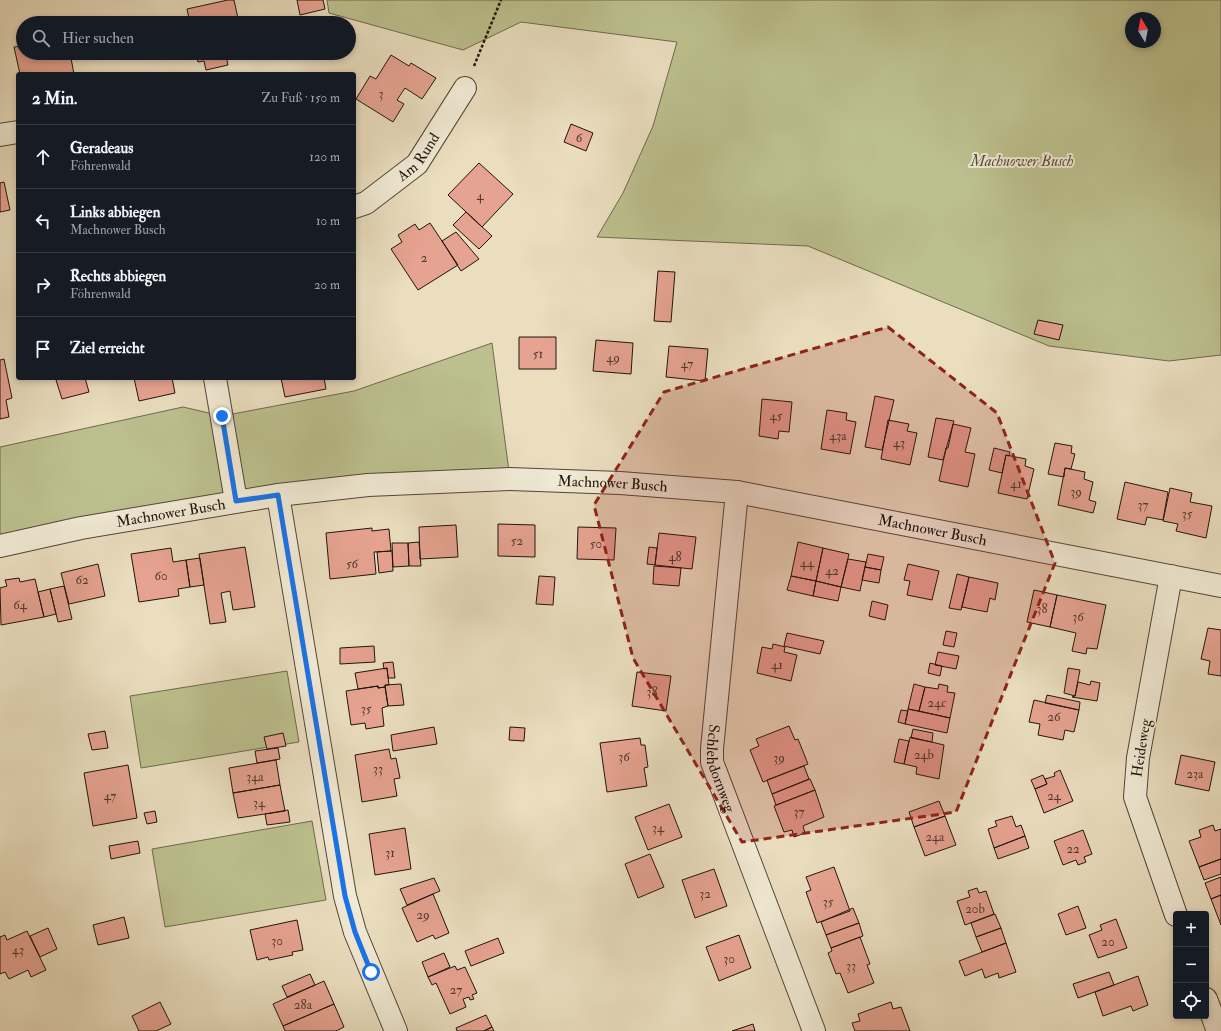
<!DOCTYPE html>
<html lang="de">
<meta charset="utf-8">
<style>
body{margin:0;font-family:"IM FELL Double Pica",serif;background:#20242c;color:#f1f3f6}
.controls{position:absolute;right:12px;bottom:12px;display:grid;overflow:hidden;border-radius:4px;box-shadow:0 2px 6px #0003}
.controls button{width:36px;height:36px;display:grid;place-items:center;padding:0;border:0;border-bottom:1px solid #363941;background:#171b24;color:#f1f3f6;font:20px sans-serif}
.compass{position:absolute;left:1125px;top:12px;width:36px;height:36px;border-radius:50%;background:#171b24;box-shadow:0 2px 6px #0003;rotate:350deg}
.stop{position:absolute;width:12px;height:12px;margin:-9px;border:3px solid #1a73e8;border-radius:50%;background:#fff}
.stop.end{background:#1a73e8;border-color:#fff;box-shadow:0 1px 4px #0008}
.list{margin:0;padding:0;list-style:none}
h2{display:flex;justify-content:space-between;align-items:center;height:52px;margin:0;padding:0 16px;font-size:17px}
h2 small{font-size:13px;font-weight:400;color:#9ea1a6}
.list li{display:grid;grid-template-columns:26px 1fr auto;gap:12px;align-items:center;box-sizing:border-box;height:64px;padding:0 16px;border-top:1px solid #363941}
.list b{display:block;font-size:15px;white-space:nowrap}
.list p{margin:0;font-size:13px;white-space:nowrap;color:#9ea1a6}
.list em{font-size:13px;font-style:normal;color:#9ea1a6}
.icon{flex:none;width:22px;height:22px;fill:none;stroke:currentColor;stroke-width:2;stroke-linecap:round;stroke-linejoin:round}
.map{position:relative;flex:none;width:1221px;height:1031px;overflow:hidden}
.search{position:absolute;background:#171b24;box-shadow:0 2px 6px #0003;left:16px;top:16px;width:340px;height:44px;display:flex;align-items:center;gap:10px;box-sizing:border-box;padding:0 14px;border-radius:22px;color:#9ea1a6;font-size:15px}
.panel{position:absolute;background:#171b24;box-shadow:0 2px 6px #0003;left:16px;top:72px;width:340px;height:308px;border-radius:4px}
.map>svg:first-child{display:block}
</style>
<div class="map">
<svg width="1221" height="1031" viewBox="0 0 1221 1031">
<rect width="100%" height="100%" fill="#eadebf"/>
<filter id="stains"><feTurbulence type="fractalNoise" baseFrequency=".005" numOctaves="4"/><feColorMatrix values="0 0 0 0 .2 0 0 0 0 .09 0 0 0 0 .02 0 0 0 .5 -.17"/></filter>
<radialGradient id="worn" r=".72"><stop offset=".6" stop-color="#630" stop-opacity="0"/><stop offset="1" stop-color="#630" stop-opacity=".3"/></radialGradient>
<path fill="#bcc08e" stroke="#6e6a4e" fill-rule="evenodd" d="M327 0H1221V355L1169 361 1049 346 808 246 597 237 623 193 653 126 677 42 521 22 463 50 329 13ZM1131 18H1155V42H1131Z
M492 343 510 479 368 485 0 546V447L183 407 222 416 354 391Z
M287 671 299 742 141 768 130 696Z
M312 821 326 900 165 927 152 849Z"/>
<path fill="#e6a391" stroke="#20140e" d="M228 0H234L239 23H190L187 9Z
M297 0H323L325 9 300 15Z
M23 46V53H70L74 74H20L14 47Z
M196 53H239L226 56 228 65 206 70 204 61 198 62Z
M391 55 409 66 411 63 436 78 422 99 405 88 397 100 404 104 393 122 356 99 370 76 376 79Z
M571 124 593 133 586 151 564 142Z
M479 163 513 194 482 227 448 195Z
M4 182 10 210 0 212V183Z
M466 212 492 236 479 249 453 225Z
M430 223 458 265 418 290 391 249 402 242 398 235 415 224 419 230Z
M456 232 479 259 461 271 442 241Z
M658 271 675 272 671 322 654 321Z
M1038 320 1063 325 1059 340 1034 334Z
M519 337H556V369H519Z
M596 340 633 343 631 374 593 371Z
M669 346 708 349 705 381 666 377Z
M4 359 12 398 6 400 9 417 0 419V360Z
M61 378H85L89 392 62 399 56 380Z
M134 378H172L175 393 139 401Z
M281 378H324L326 389 285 397Z
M875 396 894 400 882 450 865 447Z
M762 399 792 402 789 432 779 431 778 439 759 436Z
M827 410 847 413 846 420 856 422 850 454 821 449Z
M936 418 954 421 943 460 928 457Z
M888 420 909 424 907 431 917 433 910 465 881 459Z
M953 424 971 428 965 452 975 454 968 487 939 481 946 448H948Z
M1055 443 1072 446 1071 453 1075 454 1071 469 1065 468 1064 477 1048 474Z
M994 448 1010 452 1009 456 1006 455 1002 473 989 470Z
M1006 455 1026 459 1025 466 1034 469 1027 499 998 493Z
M1065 468 1085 472 1084 479 1093 482 1089 500 1096 502 1093 513 1058 505Z
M1125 482 1168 492 1163 520 1147 517 1145 525 1117 519Z
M1170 488 1192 493 1190 502 1212 506 1206 538 1176 531 1178 524 1163 521Z
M498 524 535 525V557L498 556Z
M456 525 458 557 420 559 419 527Z
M578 527 616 528 614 560 577 559Z
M372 528V531L389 529 391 551 374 552 376 574 330 579 326 533Z
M659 533 696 537 692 569 655 565Z
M419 542 421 566H409L408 543Z
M798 542 823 548 816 581 791 576Z
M392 543H408L409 566 393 567Z
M245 547 255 607 233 610 230 591 221 593 226 622 210 624 199 554Z
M649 547 657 548 655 565 647 564Z
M171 548 173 562 186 560 190 587 178 589 179 596 139 602 131 554Z
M823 548 849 554 841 587 816 581Z
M391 551H392L393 571 379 573 377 552Z
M868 554 884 557 881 570 865 567Z
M200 558 204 585 190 587 186 560Z
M848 559 866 562 860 591 841 587Z
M98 564 105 596 69 604 61 573Z
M908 564 939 571 932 600 907 595 910 581 904 580Z
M654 566 681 568 679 586 653 584Z
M865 567 881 570 879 583 862 580Z
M957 574 969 577 961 610 949 608Z
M539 576 555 577 553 605 536 604Z
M791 576 816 581 813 596 787 590Z
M969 577 998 583 995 600 990 598 987 612 962 607Z
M19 578 20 582 35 579 44 617 1 625 0 588 7 586 5 580Z
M816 581 841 587 838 601 813 596Z
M64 586 72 619 58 622 50 589Z
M50 589 56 614 44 617 38 592Z
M1034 590 1057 595 1050 627 1027 622Z
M1057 595 1106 605 1097 649 1087 648 1086 654 1072 651 1076 633 1050 627Z
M872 601 888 605 885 620 869 616Z
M1208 628 1221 630V676L1208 674 1210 661 1201 659Z
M946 631 957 633 954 647 943 645Z
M787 633 824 641 820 654 784 646Z
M773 644 785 647 784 652 797 655 791 681 757 673 762 647 772 649Z
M374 646 375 662 340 664V648Z
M938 652 959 656 956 669 935 665Z
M393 662 395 678H388L387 668 384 669 383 663Z
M930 663 942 666 940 676 928 673Z
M387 668 389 685H385V687L378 688V686L358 689 355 673Z
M1068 668 1080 670 1075 696 1064 693Z
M637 672 671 676 666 711 632 706Z
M1091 681 1100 683 1097 701 1072 697 1075 696 1078 682 1090 685Z
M401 684 404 705 388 706 385 685Z
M914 684 925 687 919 711 908 709Z
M939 684 948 686 947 692 955 693 950 718 919 711 925 687 938 689Z
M378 686V688L385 687 388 706 382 708 384 726 366 729 365 723 351 725 346 691Z
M1047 695 1080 702 1079 710 1045 703Z
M1034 700 1079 710 1074 732 1065 730 1063 740 1038 735 1040 724 1029 722Z
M908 709 950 718 947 733 905 724Z
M901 710 908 711 905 724 898 722Z
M789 726 795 740 798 739 808 764 763 782 750 750 759 746 756 739Z
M434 727 437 744 393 751 391 735Z
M510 727 525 728 524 741 509 740Z
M913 729 933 733 932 742 911 738Z
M105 731 108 748 92 750 88 734Z
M283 733 286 746 267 749 264 737Z
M910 737 944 745 939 779 916 774 917 767 904 764Z
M640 738 641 745H645L648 767 644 768 647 786 607 792 600 743Z
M899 739 909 741 904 764 894 762Z
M278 748 280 759 257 763 255 751Z
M389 749 391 759 396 758 400 778 394 779 397 796 362 802 355 755Z
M1181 755 1215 762 1209 791 1175 784Z
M276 760 280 785 233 793 229 768Z
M128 765 137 818 93 826 84 773Z
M804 766 809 779 772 794 767 780Z
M1060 770 1073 801 1044 813 1035 789 1047 784 1045 779 1055 776 1054 773Z
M1043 775 1047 784 1035 789 1031 780Z
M810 779 815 790 776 805 772 794Z
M280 785 285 811 238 818 233 793Z
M815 790 824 817 803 826 805 833 794 837 792 830 784 832 774 806Z
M939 801 945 816 914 827 909 812Z
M669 804 682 837 648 850 635 817Z
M288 810 290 822 267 825 265 814Z
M155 811 157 822 147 824 144 813Z
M945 816 956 845 925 856 914 827Z
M1012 816 1016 827 1021 825 1025 836 994 848 988 829 997 826 995 821Z
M1213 825 1215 831 1221 829V859L1199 867 1189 841 1201 837 1199 830Z
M405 828 411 869 375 875 369 834Z
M1083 830 1092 854 1084 857 1086 862 1078 865 1076 860 1063 865 1054 841Z
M1025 836 1029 848 998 859 994 848Z
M138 841 140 853 111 859 109 846Z
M650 854 664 887 638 898 625 864Z
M1221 859V874L1204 880 1199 867Z
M834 867 850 911 817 923 806 892 811 890 806 877Z
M714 869 727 906 695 918 682 880Z
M1221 877V895L1211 899 1205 883Z
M434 878 440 891 407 905 400 889Z
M977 888 979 893 986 891 994 914 965 925 957 901 970 897 968 891Z
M433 894 449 933 435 939 433 935 417 942 402 908Z
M1221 895V925L1211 899Z
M1078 906 1086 928 1066 935 1058 914Z
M853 908 859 923 826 935 821 922Z
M995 914 1001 928 976 937 971 923Z
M124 917 129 938 98 945 93 925Z
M1116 919 1127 948 1098 958 1089 935 1102 930 1100 925Z
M297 920 303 950 292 952 293 955 269 960 268 957 257 960 250 930Z
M859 923 863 936 831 948 826 935Z
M48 928 57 949 40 957 30 936Z
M1001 928 1006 943 982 952 976 937Z
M27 931 46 970 31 977 28 970 9 979 5 972 0 974V937L5 935 7 940Z
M739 935 751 968 719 981 706 947Z
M860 937 870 964 867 965 874 983 848 993 840 973 836 974 828 953 832 951 831 948Z
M498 938 504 953 471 966 465 951Z
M1006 943 1016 972 999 978 998 973 985 978 982 969 965 976 959 961Z
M444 953 450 967 428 977 422 962Z
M455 966 457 970 465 967 477 993 472 995 474 999 470 1000 469 997 463 999 466 1007 450 1014 436 983 432 985 428 977Z
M1109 972 1114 985 1078 998 1073 984Z
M310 974 315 985 287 997 282 986Z
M1138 976 1148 1005 1133 1011 1131 1006 1103 1016 1095 992Z
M324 981 334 1004 283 1026 273 1004Z
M160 1002 171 1024 156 1031H139L132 1016Z
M891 1002 893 1009 901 1007 910 1031H855L852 1023 860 1021 858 1014Z
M334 1004 344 1027 336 1031H285L283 1026Z
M486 1015 492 1027 484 1031H457L456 1028Z
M753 1024 755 1031H732Z
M492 1027 494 1031H484Z"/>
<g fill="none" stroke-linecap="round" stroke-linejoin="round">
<g stroke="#52463a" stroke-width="24">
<g id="minor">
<path d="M0 135 18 132"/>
<path id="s1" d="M354 207 366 203 417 164 465 88"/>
<path d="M215 378 236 501"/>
<path id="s2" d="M737 492 712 749V762L814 1031"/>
<path d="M278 495 345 896 355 932 396 1031"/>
<path id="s3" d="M0 546 81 528 278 495 368 485 510 479 620 483 737 492 1221 586"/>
<path d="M1171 576 1138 758 1135 797 1176 915"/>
<path d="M1206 999 1218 1031"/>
</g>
</g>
<path stroke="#20140e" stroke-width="2.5" stroke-dasharray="3 2" stroke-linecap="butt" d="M474 66 501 0"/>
<use href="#minor" stroke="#f1ead5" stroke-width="22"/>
</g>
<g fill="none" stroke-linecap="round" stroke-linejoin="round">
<path stroke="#1a73e8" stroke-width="5" d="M222 416 236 501 278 495 345 896 355 932 371 972"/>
</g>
<path fill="#8f2418" fill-opacity="0.2" stroke="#8f2418" stroke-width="3" stroke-dasharray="8 5" stroke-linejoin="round" d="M888 327 997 413 1055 563 956 812 742 842 633 658 594 505 664 392Z"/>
<g text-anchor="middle" stroke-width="4" stroke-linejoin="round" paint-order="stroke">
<g font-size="13" fill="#52382f">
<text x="381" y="98">3</text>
<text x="579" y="142">6</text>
<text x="480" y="200">4</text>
<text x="424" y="262">2</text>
<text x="538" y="358">51</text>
<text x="613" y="362">49</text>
<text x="687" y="368">47</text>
<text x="776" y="420">45</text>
<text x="838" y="440">43a</text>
<text x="899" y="447">43</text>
<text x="1016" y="488">41</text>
<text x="1076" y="496">39</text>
<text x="1143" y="509">37</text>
<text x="1187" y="518">35</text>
<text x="517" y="545">52</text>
<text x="596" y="548">50</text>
<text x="675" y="561">48</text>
<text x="807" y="567">44</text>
<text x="352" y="568">56</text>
<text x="832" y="575">42</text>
<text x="161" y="580">60</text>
<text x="82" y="584">62</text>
<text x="20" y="609">64</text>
<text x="1042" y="613">38</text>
<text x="1078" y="621">36</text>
<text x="777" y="669">41</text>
<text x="652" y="696">38</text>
<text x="937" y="707">24c</text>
<text x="366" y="713">35</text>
<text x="1054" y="721">26</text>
<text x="924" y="759">24b</text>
<text x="624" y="761">36</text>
<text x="779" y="762">39</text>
<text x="378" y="773">33</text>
<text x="1195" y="778">23a</text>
<text x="255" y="781">34a</text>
<text x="110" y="800">47</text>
<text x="1054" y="800">24</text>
<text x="259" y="807">34</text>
<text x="799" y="816">37</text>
<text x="658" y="832">34</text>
<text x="935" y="841">24a</text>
<text x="1073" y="853">22</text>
<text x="390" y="857">31</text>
<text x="705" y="898">32</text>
<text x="828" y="906">35</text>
<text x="975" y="913">20b</text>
<text x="423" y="919">29</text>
<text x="277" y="945">30</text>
<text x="1108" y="946">20</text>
<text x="18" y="954">43</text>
<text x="729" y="963">30</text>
<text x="851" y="970">33</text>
<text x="456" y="994">27</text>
<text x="303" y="1009">28a</text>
</g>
<g font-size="15" fill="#20140e" stroke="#f1ead5">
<text dy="5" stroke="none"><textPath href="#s1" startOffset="83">Am Rund</textPath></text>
<text dy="5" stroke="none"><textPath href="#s3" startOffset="618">Machnower Busch</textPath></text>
<text dy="5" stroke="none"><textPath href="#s3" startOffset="174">Machnower Busch</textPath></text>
<text dy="5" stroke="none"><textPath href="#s3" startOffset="942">Machnower Busch</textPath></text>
<text transform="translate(1141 748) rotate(-81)" y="5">Heideweg</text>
<text dy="5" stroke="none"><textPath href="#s2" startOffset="279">Schlehdornweg</textPath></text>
</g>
<g font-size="15" font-style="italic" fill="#57503b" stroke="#f1ead5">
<text x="1022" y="166">Machnower Busch</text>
</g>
</g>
<rect width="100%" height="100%" filter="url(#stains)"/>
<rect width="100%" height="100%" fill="url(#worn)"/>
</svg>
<div class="controls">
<button>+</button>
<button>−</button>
<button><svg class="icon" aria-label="locate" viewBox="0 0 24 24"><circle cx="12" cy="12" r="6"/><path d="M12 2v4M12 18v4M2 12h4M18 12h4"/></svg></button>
</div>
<svg class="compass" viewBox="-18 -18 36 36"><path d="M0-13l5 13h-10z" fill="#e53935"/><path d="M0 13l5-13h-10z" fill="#9ea1a6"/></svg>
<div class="stop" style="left:371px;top:972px"></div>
<div class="stop end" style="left:222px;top:416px"></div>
<div class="search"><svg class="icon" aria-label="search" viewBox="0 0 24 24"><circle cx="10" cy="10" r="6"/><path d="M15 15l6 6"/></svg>Hier suchen</div>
<section class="panel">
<h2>2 Min.<small>Zu Fuß · 150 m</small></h2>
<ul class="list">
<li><svg class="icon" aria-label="ahead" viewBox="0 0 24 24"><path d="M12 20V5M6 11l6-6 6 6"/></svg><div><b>Geradeaus</b><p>Föhrenwald</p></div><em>120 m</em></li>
<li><svg class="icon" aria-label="left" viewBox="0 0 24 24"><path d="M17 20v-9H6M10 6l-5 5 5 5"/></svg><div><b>Links abbiegen</b><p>Machnower Busch</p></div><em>10 m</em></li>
<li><svg class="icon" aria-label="right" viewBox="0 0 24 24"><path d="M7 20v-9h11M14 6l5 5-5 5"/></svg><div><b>Rechts abbiegen</b><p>Föhrenwald</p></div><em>20 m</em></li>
<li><svg class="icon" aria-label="arrive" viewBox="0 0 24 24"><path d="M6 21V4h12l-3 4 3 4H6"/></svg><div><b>Ziel erreicht</b></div></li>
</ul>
</section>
</div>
